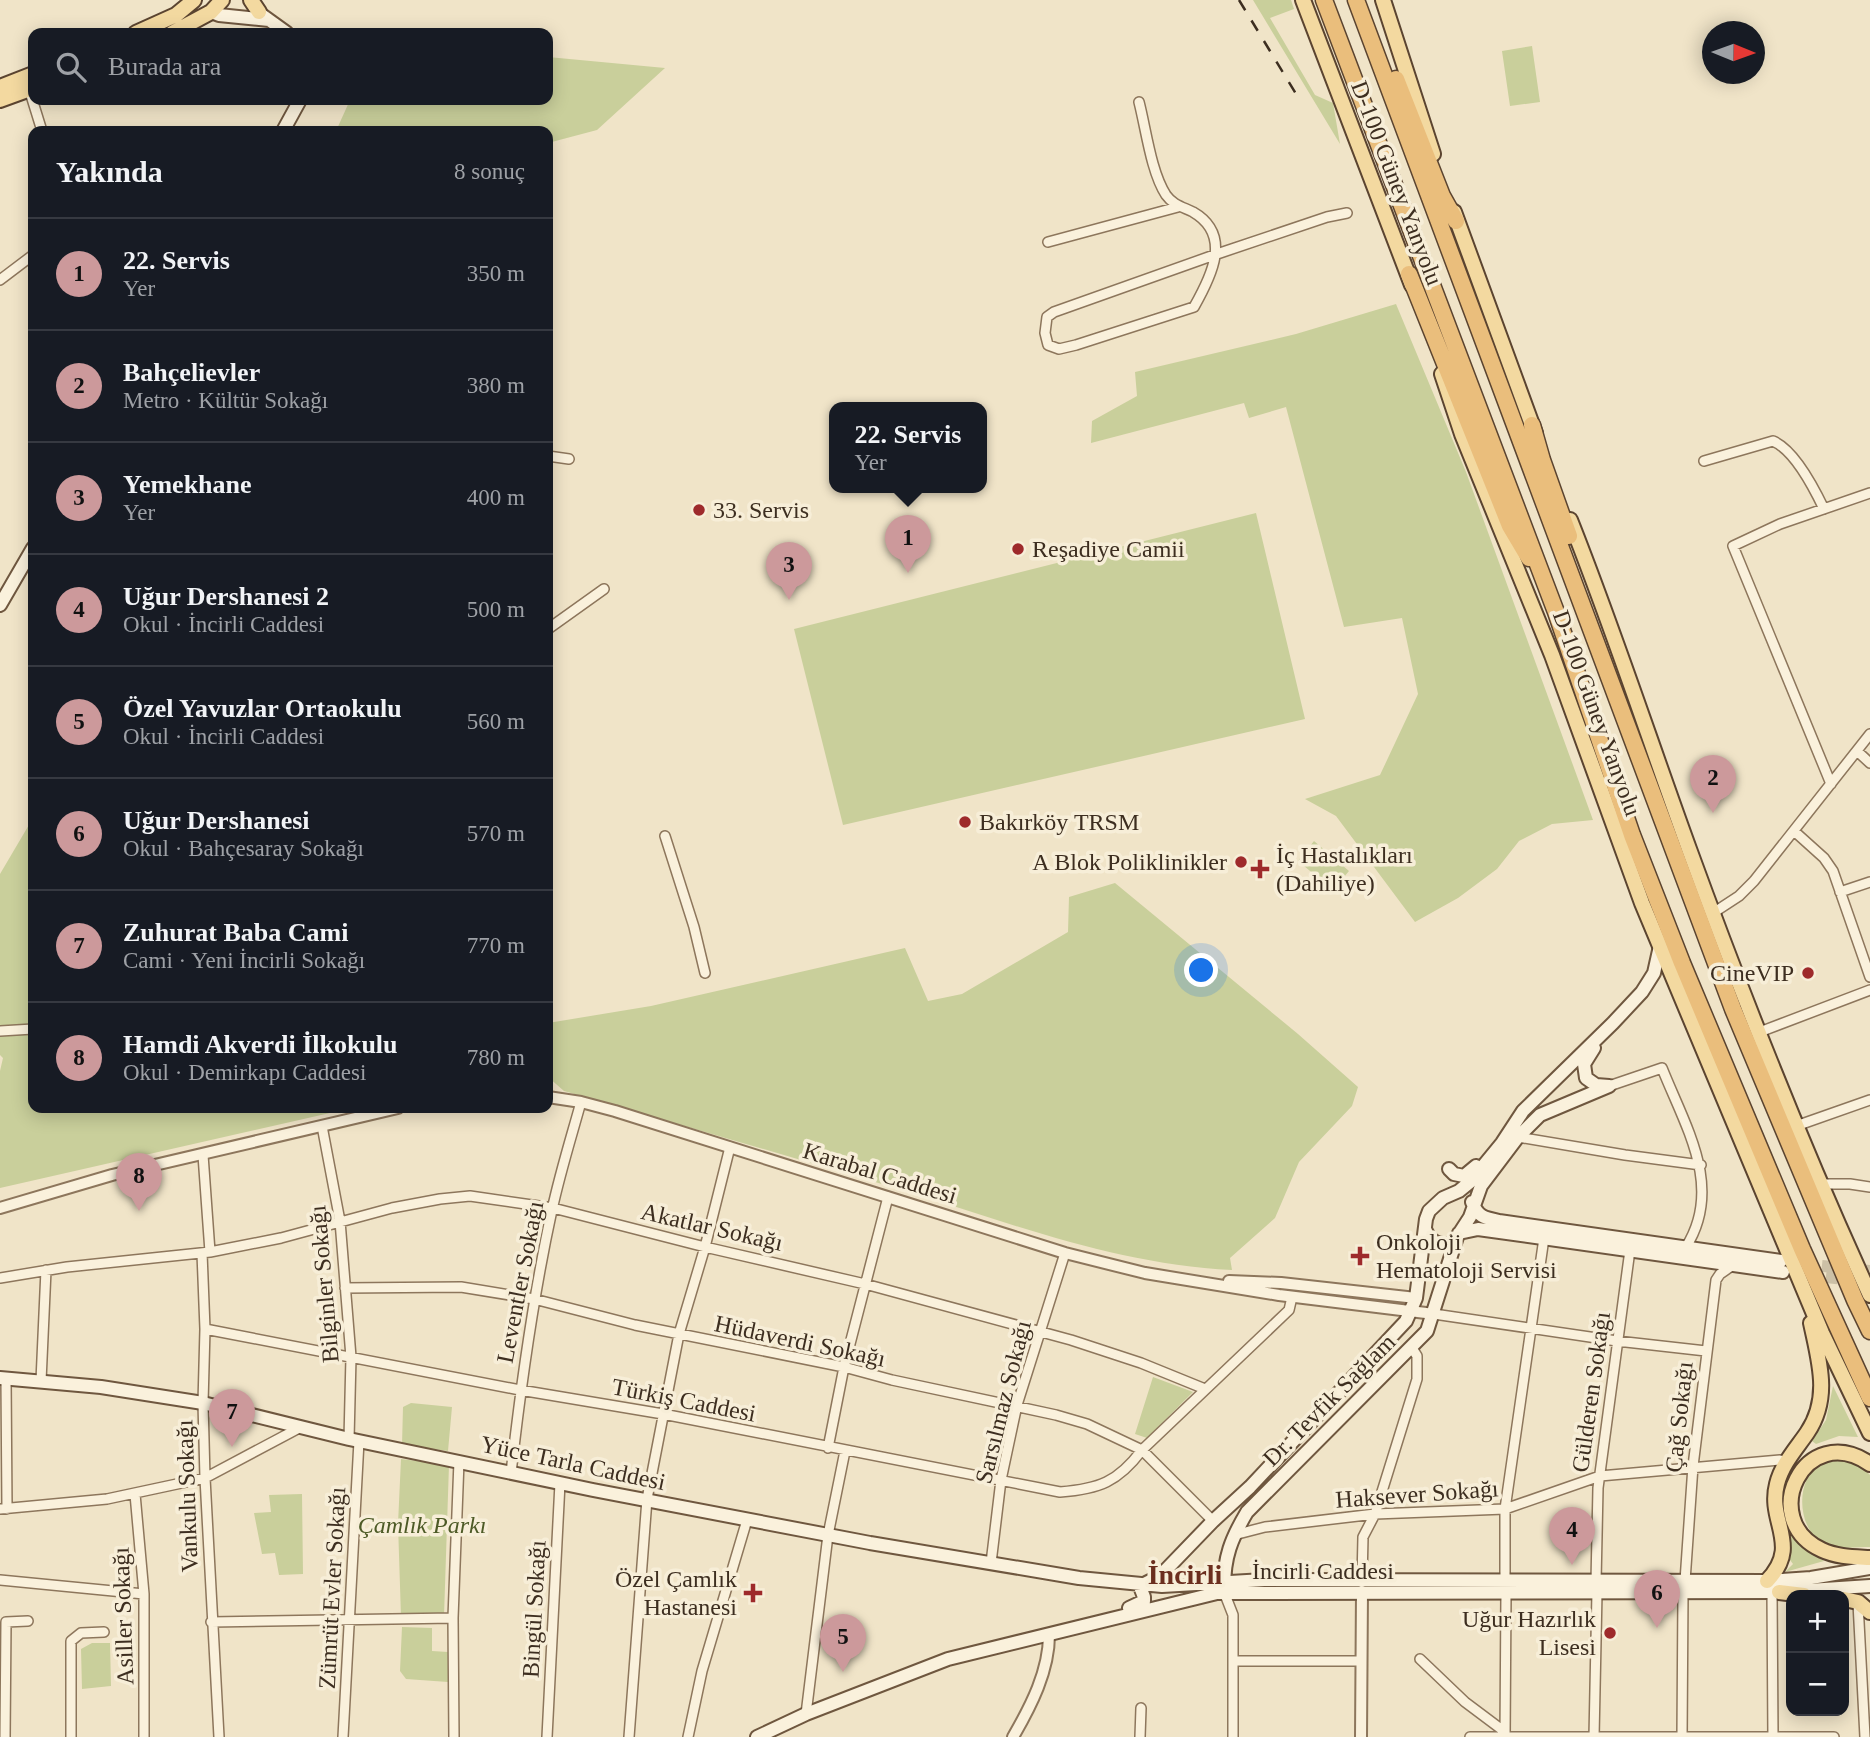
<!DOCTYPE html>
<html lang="tr">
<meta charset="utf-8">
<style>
body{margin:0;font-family:Georgia,serif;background:#242831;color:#f1f3f6}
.controls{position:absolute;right:21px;bottom:21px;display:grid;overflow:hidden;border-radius:14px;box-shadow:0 4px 18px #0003}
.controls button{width:63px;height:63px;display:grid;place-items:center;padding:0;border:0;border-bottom:2px solid #363941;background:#171b24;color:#f1f3f6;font:35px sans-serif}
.compass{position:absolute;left:1702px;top:21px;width:63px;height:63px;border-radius:50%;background:#171b24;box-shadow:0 4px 18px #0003;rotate:91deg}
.you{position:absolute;left:1202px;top:971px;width:24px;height:24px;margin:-18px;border:5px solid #fff;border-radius:50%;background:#1a73e8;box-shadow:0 0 0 10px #1a73e833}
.badge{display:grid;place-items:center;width:46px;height:46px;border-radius:50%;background:#cc999b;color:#111;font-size:23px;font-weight:700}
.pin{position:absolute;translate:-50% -58px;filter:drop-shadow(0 2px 4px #0008)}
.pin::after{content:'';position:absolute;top:37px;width:24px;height:21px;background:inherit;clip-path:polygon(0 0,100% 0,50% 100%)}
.popup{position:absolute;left:829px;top:402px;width:158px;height:91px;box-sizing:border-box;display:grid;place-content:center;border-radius:14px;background:#171b24;filter:drop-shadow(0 2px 5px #0005);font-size:23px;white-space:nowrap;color:#9ea1a6}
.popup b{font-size:26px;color:#f1f3f6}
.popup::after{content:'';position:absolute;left:50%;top:100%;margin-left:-14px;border:14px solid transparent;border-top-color:#171b24}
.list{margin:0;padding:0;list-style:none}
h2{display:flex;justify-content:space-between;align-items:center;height:91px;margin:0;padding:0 28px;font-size:30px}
h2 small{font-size:23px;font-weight:400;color:#9ea1a6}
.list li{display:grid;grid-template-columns:46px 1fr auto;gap:21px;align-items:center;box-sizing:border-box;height:112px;padding:0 28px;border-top:2px solid #363941}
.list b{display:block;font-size:26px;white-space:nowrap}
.list p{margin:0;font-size:23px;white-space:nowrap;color:#9ea1a6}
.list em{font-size:23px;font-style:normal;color:#9ea1a6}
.icon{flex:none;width:38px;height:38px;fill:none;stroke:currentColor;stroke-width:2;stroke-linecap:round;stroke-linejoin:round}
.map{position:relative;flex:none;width:1870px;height:1737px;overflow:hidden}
.search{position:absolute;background:#171b24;box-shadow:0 4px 18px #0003;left:28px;top:28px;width:525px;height:77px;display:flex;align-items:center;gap:18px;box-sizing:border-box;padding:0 24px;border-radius:14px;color:#9ea1a6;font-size:26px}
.panel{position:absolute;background:#171b24;box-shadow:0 4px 18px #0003;left:28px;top:126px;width:525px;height:987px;border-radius:14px}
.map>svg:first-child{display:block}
</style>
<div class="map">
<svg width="1870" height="1737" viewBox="0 0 1870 1737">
<rect width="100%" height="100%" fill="#f0e4c8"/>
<path fill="#c9cf9b" d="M1253 0H1291L1294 9 1270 18 1315 95 1333 103 1340 144Z
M1532 46 1540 102 1510 106 1502 51Z
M548 57 665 68 597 130 548 143V131H336L350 100H548Z
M1396 304 1466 472 1593 820 1552 824 1519 841 1497 869 1458 898 1415 922 1336 816 1305 799 1380 775 1418 694 1402 618 1344 627 1286 407 1249 418 1244 403 1091 443 1092 421 1137 396 1135 372 1296 334Z
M1256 513 1305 719 843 825 794 629Z
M33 818V1108H352L0 1188V1071L3 1058 0 1055V874Z
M1314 841 1349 871 1333 890 1298 861Z
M1115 883 1298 1034 1358 1087 1352 1106 1299 1162 1275 1218 1230 1258 1232 1270C1121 1265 1015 1225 909 1192 794 1158 679 1124 564 1091L548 1077V1023L651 1006 905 948 928 1001 962 994 1068 932 1069 897Z
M1153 1377 1193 1392 1147 1438 1135 1434Z
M1833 1386 1858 1437 1839 1436 1816 1444 1812 1441 1826 1420Z
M411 1403 452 1407 448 1451 402 1445 403 1407Z
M401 1459 449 1465 444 1616 401 1617 398 1524Z
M1842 1461C1854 1462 1862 1466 1870 1475V1547C1858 1547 1843 1549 1831 1546 1798 1539 1792 1481 1820 1465 1826 1461 1835 1461 1842 1461Z
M302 1494 303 1574 279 1575 275 1553 262 1554 254 1513 271 1512 269 1495Z
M1792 1534 1806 1549 1824 1561 1785 1572 1793 1564 1790 1560V1535Z
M402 1627 432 1628V1651L448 1652V1682L406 1679 400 1671Z
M92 1643H110L111 1686 82 1689 81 1649Z"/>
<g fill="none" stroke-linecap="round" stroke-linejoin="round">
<path stroke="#ccc0a6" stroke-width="12" stroke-dasharray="12 6" stroke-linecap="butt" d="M1804 1264 1870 1271
M1808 1275 1852 1280"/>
<g stroke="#8d765c" stroke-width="12">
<path id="minor" d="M29 89 42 131
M1139 102C1146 129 1151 172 1166 195 1173 205 1183 207 1193 212 1233 235 1211 277 1194 307L1076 345 1059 349 1048 345 1045 333 1047 317 1054 312 1217 254 1327 217 1347 213
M1048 242 1178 207
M0 280 33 255
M548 456 569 459
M1704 461 1773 441C1794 450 1814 488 1824 509
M548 629 604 589
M1857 751 1870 763
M1831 784 1733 546 1780 524 1870 493
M1794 831 1824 858 1833 871 1870 977
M665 836 694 927 705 973
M1840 892 1870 882
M1713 913 1739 896 1754 881 1870 734
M0 1031 33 1029
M1757 1033 1870 990
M1609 1086 1662 1068C1685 1126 1724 1187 1686 1247
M322 1126 340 1221 351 1357 349 1439
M1796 1126 1870 1100
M1518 1137 1625 1155 1701 1165
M203 1155 210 1252
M1821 1184H1850L1870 1187
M202 1253 205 1329 203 1403 205 1478 219 1737
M0 1278 67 1267 210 1252 281 1238 392 1208 440 1199 470 1196 553 1208 705 1247 865 1284 1071 1340 1141 1363 1205 1389
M345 1288 461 1287 534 1299 635 1325 844 1367 892 1380 1056 1415 1087 1424 1142 1450 1213 1521
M1434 1314 1617 1341 1706 1351
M205 1329 520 1390 663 1414 1060 1492C1099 1489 1118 1482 1142 1450L1289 1310 1292 1297
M6 1379 7 1509
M41 1381 46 1270
M828 1448 844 1367 888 1197
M511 1473C521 1384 533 1297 552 1210 560 1173 571 1138 581 1102
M135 1494 144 1594V1737
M0 1509 107 1499 205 1478 301 1427
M1234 1535 1265 1527 1375 1514 1505 1509 1600 1476 1780 1460
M991 1563 1001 1480 1017 1405 1065 1253
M0 1580 144 1594
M1362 1580 1363 1537 1375 1514 1417 1379V1356L1412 1348
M1505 1581V1509L1544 1238
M1685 1581 1693 1466 1716 1280 1720 1274 1733 1265
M1596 1582 1598 1488 1630 1250
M1224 1592 1233 1615V1737
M1772 1592 1773 1737
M1858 1603 1865 1737
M211 1622 453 1618
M1420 1659 1465 1702 1505 1732
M1233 1661H1360
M806 1714 828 1535 845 1451
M5 1737 6 1622 28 1621
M71 1737V1641L81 1633 104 1632
M343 1737 359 1441
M454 1737 453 1618 459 1461
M547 1737 560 1483
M629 1737 647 1499 679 1334 705 1247 730 1147
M688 1737 702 1671 747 1520
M1140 1737 1141 1708
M1470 1737H1834
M1505 1737 1506 1593
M1594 1737 1597 1592
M1682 1737 1683 1592"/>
</g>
<g stroke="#8d765c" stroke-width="14">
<path id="tertiary" d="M548 1097 581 1102 615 1111 1065 1253 1145 1273 1279 1295 1434 1314
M0 1208 112 1175 398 1108
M1229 1281 1281 1283 1416 1298
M1013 1737C1031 1706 1049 1671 1049 1635
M1361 1737 1362 1591"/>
</g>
<g stroke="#6f573f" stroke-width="16">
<path id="secondary" d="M211 12 219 15 269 20
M262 15 287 33
M283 131 300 100
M0 605 33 548
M1594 1048 1584 1064 1586 1078 1596 1085 1609 1086
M1449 1169 1454 1174 1464 1176 1476 1166
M1472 1202C1478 1217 1484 1218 1499 1221L1781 1261
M1425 1229C1431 1244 1440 1246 1455 1243
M1459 1233 1478 1229 1783 1272
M0 1378 101 1387 203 1403 349 1439 593 1490 870 1543 1079 1578 1162 1586 1264 1580 1767 1581 1811 1578 1870 1568
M1146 1583 1160 1576 1213 1521 1250 1487 1406 1321 1416 1298 1426 1219 1429 1211 1443 1198 1459 1191 1470 1182 1502 1143 1523 1111 1613 1023 1642 992 1654 973 1660 946
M1224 1588C1224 1557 1231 1539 1247 1512L1427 1331 1457 1237 1470 1217 1481 1186 1518 1137 1540 1115 1609 1086
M1129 1608 1144 1601V1597L1139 1584
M757 1737 806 1714 948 1659 1217 1593 1779 1592 1870 1586"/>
</g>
<g stroke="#5b4430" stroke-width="18">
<path id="primary" d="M251 0 259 12
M1303 0 1412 285
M1383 0 1433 154
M136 33 176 15 194 0
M172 33 211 12 222 0
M0 87 33 74
M0 100 33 88
M1454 212 1535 433
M1442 374 1462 434 1552 655 1642 903 1822 1333 1870 1433
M1570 520C1613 628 1649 739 1689 849 1744 1000 1803 1149 1870 1295
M1870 1464C1805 1419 1756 1520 1822 1550 1837 1557 1854 1557 1870 1558
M1767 1581C1802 1545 1767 1522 1777 1484 1782 1464 1796 1449 1807 1433 1831 1398 1819 1361 1811 1323
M1779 1592 1804 1595
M1844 1599 1858 1602 1870 1612"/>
</g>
<g stroke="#5b4430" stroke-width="19">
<path id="trunk" d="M1324 0 1556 612 1632 835 1682 963 1802 1249 1870 1398
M1356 0 1733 1009 1855 1300 1870 1331
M1396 79 1442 196 1456 221
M1409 274 1510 526 1529 558
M1532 425 1542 460 1569 536"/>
</g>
<use href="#minor" stroke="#faf1dc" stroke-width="9"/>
<use href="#tertiary" stroke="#faf1dc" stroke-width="10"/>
<use href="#secondary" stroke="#faf1dc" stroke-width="12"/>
<use href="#primary" stroke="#f3d9a0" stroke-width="14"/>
<use href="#trunk" stroke="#eabe7c" stroke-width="16"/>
<path stroke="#3d2e20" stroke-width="2.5" stroke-dasharray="12 12" stroke-linecap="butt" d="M1239 0 1301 102"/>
</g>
<g fill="#9e2a2b" stroke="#f7eed8" stroke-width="2.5">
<circle cx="699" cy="510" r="7"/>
<circle cx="1018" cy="549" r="7"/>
<circle cx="965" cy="822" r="7"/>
<circle cx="1241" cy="862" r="7"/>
<path d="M1256.5 858.5h7v7h7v7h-7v7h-7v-7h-7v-7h7z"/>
<circle cx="1808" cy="973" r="7"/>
<path d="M1356.5 1245.5h7v7h7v7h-7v7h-7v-7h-7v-7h7z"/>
<path d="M749.5 1582.5h7v7h7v7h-7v7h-7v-7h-7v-7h7z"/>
<circle cx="1610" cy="1633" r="7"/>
</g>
<g text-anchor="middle" stroke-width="7" stroke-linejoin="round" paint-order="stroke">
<g font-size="24" fill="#3d2e20" stroke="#f7eed8">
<text transform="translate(1397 183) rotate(69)" y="8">D-100 Güney Yanyolu</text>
<text transform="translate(1597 713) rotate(70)" y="8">D-100 Güney Yanyolu</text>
<text transform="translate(880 1173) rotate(17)" y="8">Karabal Caddesi</text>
<text transform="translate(712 1227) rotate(13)" y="8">Akatlar Sokağı</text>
<text transform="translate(520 1282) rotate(-79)" y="8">Leventler Sokağı</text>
<text transform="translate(324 1284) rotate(-95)" y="8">Bilginler Sokağı</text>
<text transform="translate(800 1341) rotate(12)" y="8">Hüdaverdi Sokağı</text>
<text transform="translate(1591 1392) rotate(-82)" y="8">Gülderen Sokağı</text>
<text transform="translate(684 1400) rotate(11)" y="8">Türkiş Caddesi</text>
<text transform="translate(1329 1400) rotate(-45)" y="8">Dr. Tevfik Sağlam</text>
<text transform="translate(1003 1402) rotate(-76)" y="8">Sarsılmaz Sokağı</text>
<text transform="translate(1679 1417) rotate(-84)" y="8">Çağ Sokağı</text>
<text transform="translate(573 1463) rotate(12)" y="8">Yüce Tarla Caddesi</text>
<text transform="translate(1417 1494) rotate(-4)" y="8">Haksever Sokağı</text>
<text transform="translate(187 1496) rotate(-92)" y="8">Vankulu Sokağı</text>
<text x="1323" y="1579">İncirli Caddesi</text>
<text transform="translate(332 1588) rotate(-87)" y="8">Zümrüt Evler Sokağı</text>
<text transform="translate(534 1609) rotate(-87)" y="8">Bingül Sokağı</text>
<text transform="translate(123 1616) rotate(-92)" y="8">Asiller Sokağı</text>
</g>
<g font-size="24" fill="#3d2e20" stroke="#f7eed8" text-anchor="start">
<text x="713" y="518">33. Servis</text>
<text x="1032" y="557">Reşadiye Camii</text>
<text x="979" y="830">Bakırköy TRSM</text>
<text x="1276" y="863">İç Hastalıkları<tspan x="1276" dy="28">(Dahiliye)</tspan></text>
<text x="1227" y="870" text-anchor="end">A Blok Poliklinikler</text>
<text x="1794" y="981" text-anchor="end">CineVIP</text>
<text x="1376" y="1250">Onkoloji<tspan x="1376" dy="28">Hematoloji Servisi</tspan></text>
<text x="737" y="1587" text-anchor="end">Özel Çamlık<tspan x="737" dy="28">Hastanesi</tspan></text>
<text x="1596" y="1627" text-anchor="end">Uğur Hazırlık<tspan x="1596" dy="28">Lisesi</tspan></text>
</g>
<g font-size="24" font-style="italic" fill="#4d5a26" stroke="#f7eed8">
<text x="422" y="1533">Çamlık Parkı</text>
</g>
<g font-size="28" font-weight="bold" fill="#6b2e1e" stroke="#f7eed8">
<text x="1185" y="1584">İncirli</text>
</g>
</g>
</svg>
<div class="controls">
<button>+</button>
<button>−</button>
</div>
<svg class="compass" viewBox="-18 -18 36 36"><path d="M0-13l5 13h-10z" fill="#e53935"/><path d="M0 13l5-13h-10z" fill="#9ea1a6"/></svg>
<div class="you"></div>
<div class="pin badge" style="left:908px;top:573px">1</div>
<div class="popup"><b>22. Servis</b>Yer</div>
<div class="pin badge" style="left:1713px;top:813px">2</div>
<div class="pin badge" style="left:789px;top:600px">3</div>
<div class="pin badge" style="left:1572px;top:1565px">4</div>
<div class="pin badge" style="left:843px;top:1672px">5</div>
<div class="pin badge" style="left:1657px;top:1628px">6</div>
<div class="pin badge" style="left:232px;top:1447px">7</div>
<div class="pin badge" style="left:139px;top:1211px">8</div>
<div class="search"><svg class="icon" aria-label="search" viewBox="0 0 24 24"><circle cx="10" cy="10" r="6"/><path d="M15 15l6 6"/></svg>Burada ara</div>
<section class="panel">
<h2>Yakında<small>8 sonuç</small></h2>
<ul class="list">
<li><span class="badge">1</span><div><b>22. Servis</b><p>Yer</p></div><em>350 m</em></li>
<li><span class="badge">2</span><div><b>Bahçelievler</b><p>Metro · Kültür Sokağı</p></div><em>380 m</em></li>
<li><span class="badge">3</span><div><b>Yemekhane</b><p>Yer</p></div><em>400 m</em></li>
<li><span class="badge">4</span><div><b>Uğur Dershanesi 2</b><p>Okul · İncirli Caddesi</p></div><em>500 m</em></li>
<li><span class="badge">5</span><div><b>Özel Yavuzlar Ortaokulu</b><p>Okul · İncirli Caddesi</p></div><em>560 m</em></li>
<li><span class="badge">6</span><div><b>Uğur Dershanesi</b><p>Okul · Bahçesaray Sokağı</p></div><em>570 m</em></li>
<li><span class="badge">7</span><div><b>Zuhurat Baba Cami</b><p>Cami · Yeni İncirli Sokağı</p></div><em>770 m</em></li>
<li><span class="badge">8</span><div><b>Hamdi Akverdi İlkokulu</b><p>Okul · Demirkapı Caddesi</p></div><em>780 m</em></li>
</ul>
</section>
</div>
